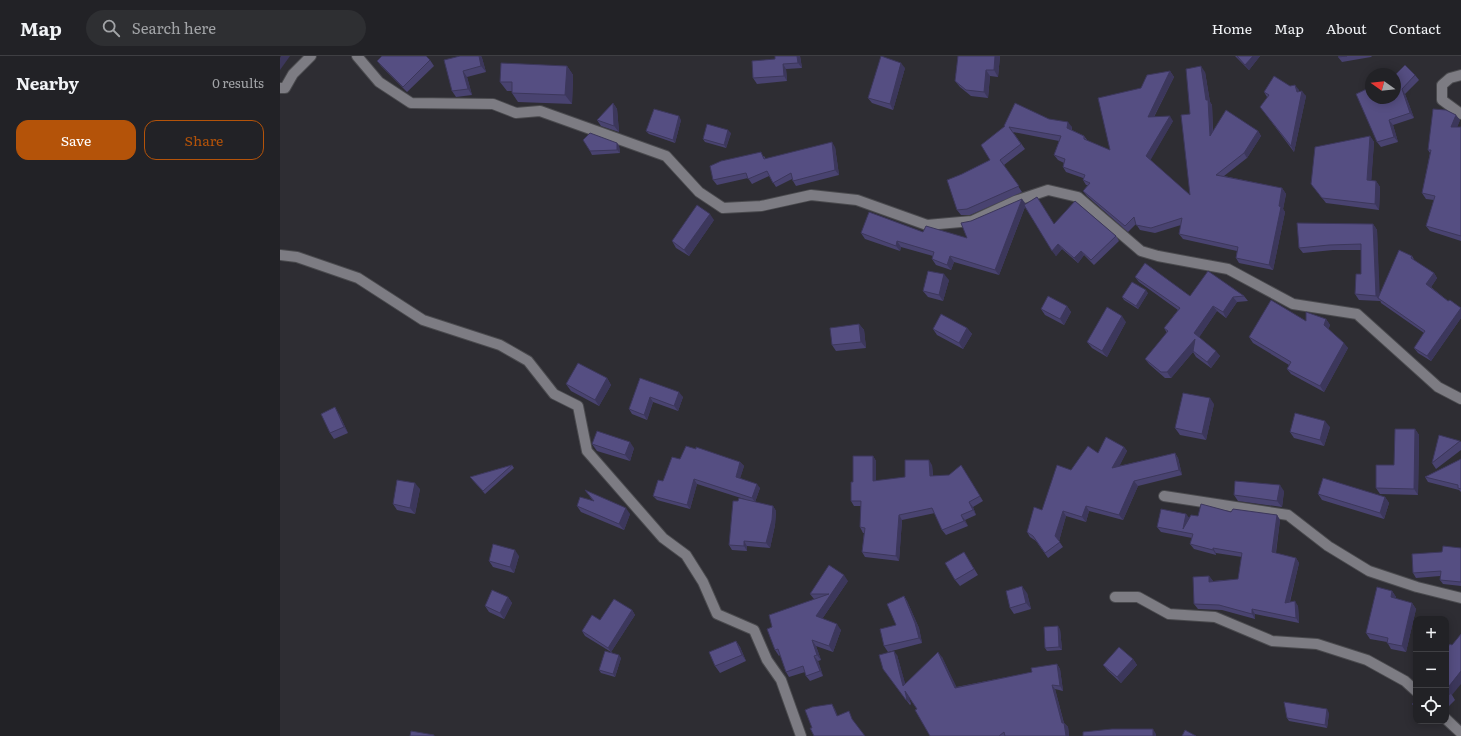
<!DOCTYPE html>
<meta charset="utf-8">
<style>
body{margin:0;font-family:Literata,serif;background:#2e2f32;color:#f1f3f6}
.controls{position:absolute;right:12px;bottom:12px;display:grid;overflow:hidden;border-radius:8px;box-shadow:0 2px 10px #0003}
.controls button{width:36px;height:36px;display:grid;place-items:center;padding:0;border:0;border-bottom:1px solid #3f3f43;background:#222226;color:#f1f3f6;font:20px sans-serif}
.compass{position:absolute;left:1085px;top:12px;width:36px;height:36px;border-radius:50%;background:#222226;box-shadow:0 2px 10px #0003;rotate:285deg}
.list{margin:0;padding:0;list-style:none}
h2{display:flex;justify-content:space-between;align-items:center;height:52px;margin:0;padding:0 16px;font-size:17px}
h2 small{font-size:13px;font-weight:400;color:#a2a4a7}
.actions{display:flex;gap:8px;padding:12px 16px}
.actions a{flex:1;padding:9px 0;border:1px solid #b45309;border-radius:12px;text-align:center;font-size:14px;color:#b45309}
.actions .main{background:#b45309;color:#fff}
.icon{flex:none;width:22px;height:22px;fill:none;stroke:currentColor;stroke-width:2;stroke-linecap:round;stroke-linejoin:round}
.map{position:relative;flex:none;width:1181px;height:680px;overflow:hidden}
header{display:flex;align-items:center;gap:24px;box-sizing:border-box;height:56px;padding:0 20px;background:#222226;border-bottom:1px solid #3f3f43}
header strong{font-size:19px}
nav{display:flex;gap:22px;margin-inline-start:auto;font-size:14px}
.search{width:280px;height:36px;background:#2e2f32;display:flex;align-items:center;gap:10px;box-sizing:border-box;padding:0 14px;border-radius:22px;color:#a2a4a7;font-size:15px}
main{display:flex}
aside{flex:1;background:#222226}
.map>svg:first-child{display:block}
</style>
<header>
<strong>Map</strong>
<div class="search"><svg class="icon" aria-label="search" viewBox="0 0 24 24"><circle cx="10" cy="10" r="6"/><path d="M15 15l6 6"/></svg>Search here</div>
<nav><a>Home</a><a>Map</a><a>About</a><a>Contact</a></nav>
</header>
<main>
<aside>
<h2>Nearby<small>0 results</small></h2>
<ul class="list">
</ul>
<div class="actions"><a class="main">Save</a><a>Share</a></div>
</aside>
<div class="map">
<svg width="1181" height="680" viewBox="0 0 1181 680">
<rect width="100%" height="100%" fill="#2e2d33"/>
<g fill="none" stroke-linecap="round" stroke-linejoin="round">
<g stroke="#4a4a4e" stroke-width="12">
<path id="minor" d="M77 0 99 26 131 47 213 48 236 57 260 55 386 100 419 136 443 152 481 150 531 139 577 144 647 169 692 165 735 145 768 134 798 141 861 195 878 200 948 213 1013 248 1077 258 1158 331 1181 343
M1181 19 1170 22 1162 29V44L1181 58
M0 32H5L13 18 31 0
M0 199 17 201 78 222 143 264 220 289 248 305 274 338 298 350 307 395 383 482 406 499 423 526 437 558 474 574 487 604 501 624 521 680
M884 440 1008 459 1048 490 1089 515 1137 531 1181 542
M835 541H858L889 558 935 561 992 585 1037 588 1087 604 1125 625 1136 635
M1166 663 1181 677"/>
</g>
<use href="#minor" stroke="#7d7c83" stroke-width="10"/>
</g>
<path fill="#494370" d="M180 0H201L202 2 206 16 187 21 192 39 176 41 172 35Z
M520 0 522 12 506 13 507 25 477 28 473 22 495 3Z
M678 0H720L718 21 710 20 708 42 691 40 680 31 675 25Z
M955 0H980L969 14Z
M1059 0H1092L1091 1 1062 6 1058 1Z
M150 4 154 10 127 36 101 10 97 5Z
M287 10 293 19 292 48 238 46 232 37V35H227L220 26Z
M625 12 613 54 592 47 588 42Z
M890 15 894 21 874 61 893 65 870 104 910 139V58L925 16 930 46 932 49 933 75H978L981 80 967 102 944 120 1002 132 1006 138 1003 153 1005 156 993 214 959 207 956 202 957 195 903 183 899 178 901 169 875 177 860 174 856 168 848 176 807 140 803 135 808 129H806L803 124V122L786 116 783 111 784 107 778 104 774 99 779 85 733 76 745 93 724 109 742 136 690 159H681L677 154 682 118 710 104 725 71 724 70 769 63 792 71V74L804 80 808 85 830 94 861 32Z
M1115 19H1135L1139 24 1125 38 1134 62 1113 69 1118 86 1101 91 1097 86 1091 42Z
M1010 30 1019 34V36L1026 40 1014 96 984 56 987 41 984 36Z
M333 47 337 53 339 76 321 70 317 64Z
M401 64 395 87 369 78 366 75Z
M1180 64 1177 71H1181V185L1150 175 1146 170 1154 144 1146 143 1142 137 1150 97 1148 94Z
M451 77 446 92 425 86 423 83Z
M1090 80 1094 86 1091 125H1096L1100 131 1099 154 1046 147 1031 128Z
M337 87 339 90 340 97 312 99 310 95Z
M555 91 559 119 516 130 513 125 512 123 496 131 489 120 472 128 468 122 437 129 433 124 484 100 486 103Z
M757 141 774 168 836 180 839 185 814 209 804 199 798 207 782 193 776 200 745 151 719 219 674 206 671 214 656 209 652 203 653 200 621 191 620 195 585 183 581 177 643 176 687 182 691 165 746 148Z
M434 164 409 200 396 192 392 185Z
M1093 168 1097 174 1099 238 1132 200 1135 205 1154 217 1157 222 1151 231 1168 245 1181 252V262L1151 305 1138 297 1134 292 1144 277 1101 247 1100 244V245L1079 244 1075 238 1081 218V194H1053L1023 197 1019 192Z
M855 221 910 240H964L968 245 957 246 946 262 937 255 919 281 940 300 931 312 916 301 913 296 891 322H885L869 308 865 303 887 277 884 272 898 254 859 226Z
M669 224 663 245 648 241 643 235Z
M868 237 858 253 844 244 842 241Z
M787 250 791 256 784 269 765 259 761 253Z
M1046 263 1050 269 1048 273 1068 292 1044 336 1011 318 1007 313 1009 309 973 287 969 281 1026 265Z
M846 266 827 301 812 292 807 286Z
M579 268 584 274 586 292 556 295 552 289Z
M687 272 692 278 683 293 657 279 653 273Z
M327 322 331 329 319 350 291 335 286 328Z
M360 322 403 341 398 355 373 346 367 364 352 358 349 353Z
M934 348 926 384 900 379 895 372Z
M59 358 68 377 54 383 50 377Z
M1050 371 1044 390 1014 382 1010 376Z
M1135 373 1139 379 1138 439 1100 438 1096 432 1114 409Z
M1180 385 1181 386V394L1156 413 1152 407Z
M312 388 354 392 350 405 317 395Z
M844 391 847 395 839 410 895 397 898 402 902 419 858 430 843 464 809 455 806 466 786 460 779 485 783 491 768 502 756 485 750 481 747 476 762 454 791 414 818 397Z
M416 393 460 406 464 410 460 422 480 432 475 446 493 450 496 455 495 469 490 492 467 490V495L452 494 449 489 458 445 464 443 417 428 410 453 377 444 373 440 383 425 400 403Z
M593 400 596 405V425L625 421 652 409 653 420 669 419 684 414 703 445 693 451 696 459 685 464 688 470 666 479 662 474 655 457 622 464 619 505 585 501 582 496 584 477H583L580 471 581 450H574L571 445 573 426Z
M1181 403V436L1179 434 1148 426 1145 421Z
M232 409 234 412 205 438 190 421Z
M140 433 135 458 117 454 113 448Z
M305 434 350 458 344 474 301 456 297 450 313 445Z
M1004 435 1002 451 958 445 954 439Z
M1038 438 1105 441 1109 447 1104 463 1042 444Z
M951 456 997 459 1000 464 996 497 1016 502 1019 507 1010 546 1018 550 1019 567 975 558V563L942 554 918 553 914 548 929 520 933 525 958 523 962 501 936 497V499L914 493 910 488 912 482 881 476 877 471 906 458 909 462 918 460Z
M1181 492V530L1163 528 1160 524V520L1136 522 1133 517 1162 496Z
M684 496 698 519 680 530 675 524Z
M239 500 234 517 213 511 209 505Z
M568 525 542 563 561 574 553 596 536 590 541 604 538 605 543 620 530 625 526 620 525 616 509 621 506 616 500 599 499 600 495 594 492 571 535 543H534L530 538Z
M1112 535 1116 541V543L1132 547 1136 553 1126 596 1111 593 1107 586 1090 583 1086 577Z
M747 537 751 553 734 558 730 552Z
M624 540 627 545 639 572 642 587 608 596 604 590 616 569Z
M228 541 232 547 224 563 209 556 205 550Z
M352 554 355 559 331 596 341 602 335 621 321 617 319 614 331 596 305 580 302 575 320 564Z
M780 573 782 594 767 595 765 592Z
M456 585 460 591 466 605 440 617 435 610Z
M1166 593 1172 639 1175 644 1166 653Z
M617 599 625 628 662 601 676 631 752 616 777 608 780 613 783 635 775 633 784 667 788 671 789 680H650L637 653 628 640 631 648 630 649 603 613Z
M853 603 857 609 841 627 828 615 823 609Z
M1049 657 1047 672 1009 665 1007 662Z
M1147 665H1153L1150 668Z"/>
<path fill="#3c375b" d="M1 0H10L0 14V2Z
M199 0H201L202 2 206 16 201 10Z
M517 0H520L522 12 518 7Z
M715 0H720L718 21 714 14Z
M973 0H980L969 14 965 9Z
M621 7 625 12 613 54 610 48Z
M503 8 506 13 507 25 504 20Z
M287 10 293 19 292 48 285 39Z
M921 10 925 16 930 46 932 49 933 85 930 80 926 44Z
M706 14 710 20 708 42 704 36Z
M183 15 187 21 192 39 188 33Z
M890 15 894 21 871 66 868 61Z
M1015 29 1019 34 1020 41 1017 36Z
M1122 33 1125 38 1134 62 1130 57Z
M1022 35 1026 40 1014 96 1011 90Z
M333 47 337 53 339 76 334 70Z
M1176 59 1180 64 1175 77 1171 71Z
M399 60 401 64 395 87 393 84Z
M890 60 893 65 870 105 866 100Z
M1109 64 1113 69 1118 86 1114 81Z
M788 66 792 71 791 77 787 72Z
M448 74 451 77 446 92 444 89Z
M978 75 981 80 967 102 964 97Z
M1090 80 1094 86 1091 130 1087 124Z
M552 86 555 91 559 119 555 114Z
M337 87 339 90 340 97 337 94Z
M1096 125 1100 131 1099 154 1095 148Z
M1002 132 1006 138 1003 153 1005 156 993 214 989 209 999 150Z
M742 143 746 148 719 219 715 214Z
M430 158 434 164 409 200 404 194Z
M1093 168 1097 174 1100 243 1098 242 1100 245 1096 240Z
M617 185 621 191 620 195 616 190Z
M778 188 782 193 776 200 772 195Z
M801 195 804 199 798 207 794 202Z
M670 200 674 206 671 214 667 209Z
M1154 217 1157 222 1150 233 1146 228Z
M664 218 669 224 663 245 659 239Z
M866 234 868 237 858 253 856 250Z
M953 241 957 246 946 262 943 256Z
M787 250 791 256 784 269 780 263Z
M933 250 937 255 918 283 914 277Z
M1181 252V262L1151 305 1147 300Z
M842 260 846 266 827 301 822 295Z
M1046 263 1050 269 1048 275 1044 269Z
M579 268 584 274 586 292 581 286Z
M687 272 692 278 683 293 679 287Z
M915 283 919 289 891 322 887 316Z
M1064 287 1068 292 1044 336 1040 330Z
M936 295 940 300 931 312 927 306Z
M327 322 331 329 319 350 315 344Z
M399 336 403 341 398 355 394 350Z
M370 341 373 346 367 364 364 359Z
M930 342 934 348 926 384 922 378Z
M55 351 59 358 68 377 64 371Z
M1045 365 1050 371 1044 390 1040 384Z
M1135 373 1139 379 1138 439 1134 433Z
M350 386 354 392 350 405 345 399Z
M844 391 847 395 836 417 832 412Z
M895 397 898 402 902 419 899 414Z
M593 400 596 405V430L593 425Z
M649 404 652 409 653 425 650 420Z
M460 406 464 410 459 426 456 421Z
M414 423 417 428 410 453 407 449Z
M854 425 858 430 843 464 839 459Z
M135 427 140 433 135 458 130 452Z
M477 428 480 432 475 446 472 442Z
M1000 429 1004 435 1002 451 997 445Z
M1105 441 1109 447 1104 463 1100 457Z
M689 446 693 451 696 459 693 454Z
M493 450 496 455 495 469 490 492 486 487Z
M806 450 809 455 806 466 802 461Z
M346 452 350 458 344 474 339 468Z
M783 455 786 460 779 485 775 480Z
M906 458 910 463 903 473Z
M619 459 622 464 619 505 616 500Z
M681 459 685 464 688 470 684 465Z
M997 459 1000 464 995 501 992 496Z
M464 485 467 490V495L464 490Z
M933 492 936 497V499L933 494Z
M235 494 239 500 234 517 230 511Z
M1016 502 1019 507 1008 552 1005 547Z
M564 519 568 525 540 566 536 560Z
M929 520 933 525 932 531 929 526Z
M742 530 747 537 751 553 746 547Z
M1112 535 1116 541 1115 547 1111 541Z
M624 540 627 545 639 572 642 587 639 582Z
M228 541 232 547 224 563 220 557Z
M1015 545 1018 550 1019 567 1016 562Z
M1132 547 1136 553 1126 596 1122 590Z
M972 553 975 558V563L972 558Z
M352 554 355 559 331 596 328 592Z
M557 568 561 574 553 596 549 590Z
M778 570 780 573 782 594 779 591Z
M532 584 536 590 541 604 537 599Z
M456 585 460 591 466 605 462 599Z
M614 595 617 599 627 634 623 630Z
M658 596 662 601 679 636 675 632Z
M339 599 341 602 335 621 333 618Z
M534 600 538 605 543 620 540 615Z
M853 603 857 609 841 627 837 621Z
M777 608 780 613 783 635 780 630Z
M1181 615V628L1172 639 1166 634Z
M772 629 775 633 785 672 782 667Z
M625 635 628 639 631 648 627 644Z
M552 648 555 653 560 665 557 660Z
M1047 653 1049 657 1047 672 1045 669Z
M784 667 788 671 789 680H786Z
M873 673 876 678V680H873Z"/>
<path fill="#554e82" stroke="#3c375b" d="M102 0H146L150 4 123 31 97 5Z
M180 0H199L201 10 183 15 188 33 172 35 164 4Z
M495 0H517L518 7 503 8 504 20 473 22 472 5 495 3Z
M601 0 621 7 610 48 588 42Z
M678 0H715L714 14H706L704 36 686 34 675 25Z
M957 0H973L965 9Z
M1059 0H1067L1058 1Z
M221 7 287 10 285 39 232 37V26H220Z
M1125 9 1135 19 1122 33 1130 57 1109 64 1114 81 1097 86 1076 38 1091 31V42H1115V19Z
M921 10 926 44H928L930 80 946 54 978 75 964 97 936 119 1002 132 999 150 1001 151 989 209 956 202 958 191 899 178 902 162 871 172 856 169 854 161 845 170 803 135 810 127 803 124 805 119 783 111 785 103 774 99 781 80 729 71 741 88 720 104 739 130 687 153 677 154 667 124 682 118 710 104 701 89 725 70H724L735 47 769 63 788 66 787 72 804 80V83L830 94 818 42 861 32 867 19 890 15 868 61 890 60 866 100 910 139 901 59 910 58 906 13Z
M994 20 1010 30 1015 29 1017 36 1022 35 1011 90 980 51 989 39 984 36Z
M333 47 334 70 317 64Z
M374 53 399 60 393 84 366 75Z
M1153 53 1166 54 1176 59 1171 71H1181V180L1146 170 1155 140 1142 137 1151 94H1148Z
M427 68 448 74 444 89 423 83Z
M310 77 337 87V94L310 95 303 84Z
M1090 80 1087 124 1096 125 1095 148 1042 142 1031 128 1035 91Z
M552 86 555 114 513 125 511 117 493 127 487 115 468 123 466 117 433 124 430 110 441 105 481 96 484 103Z
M757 141 774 168 795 145 836 180 811 204 801 195 794 202 778 188 772 195 744 149Z
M742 143 715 214 670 200 667 209 652 203 654 196 617 185 616 190 581 177 589 156 643 176 646 170 687 182 681 167 691 165Z
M417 149 430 158 404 194 392 185Z
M1017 167 1093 168 1096 240 1075 238 1076 218H1081V188L1049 189 1019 192Z
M1119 194 1132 200 1131 202 1154 217 1146 228 1168 245 1170 244 1181 252 1147 300 1134 292 1145 275 1098 242Z
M865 207 910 240 928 215 964 240 953 241 943 256 933 250 914 277 936 295 927 306 913 295 915 283 887 316H881L865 303 888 275 884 272 900 252 855 221Z
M648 215 664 218 659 239 643 235Z
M852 226 866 234 856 250 842 241Z
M768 240 787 250 780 263 761 253Z
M991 244 1026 265V256L1046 263 1044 269 1064 287 1040 330 1007 313 1011 306 969 281Z
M827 251 842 260 822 295 807 286Z
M661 258 687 272 679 287 653 273Z
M579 268 581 286 552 289 550 272Z
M298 307 327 322 315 344 286 328Z
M360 322 399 336 394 350 370 341 364 359 349 353Z
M903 337 930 342 922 378 895 372Z
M55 351 64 371 50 377 41 358Z
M1015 357 1045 365 1040 384 1010 376Z
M1115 373H1135L1134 433 1096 432V409H1114Z
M317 375 350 386 345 399 312 388Z
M1159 379 1180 385 1152 407Z
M826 381 844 391 832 412 895 397 899 414 854 425 839 459 806 450 802 461 783 455 775 480 780 486 765 497 753 480 747 476 754 451 762 454 777 409 791 414 808 390 818 397Z
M406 390 416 393V391L460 406 456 421 477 428 472 442 414 423 407 449 373 440 378 424 383 425 392 401 400 403Z
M573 400H593V425L625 421V404H649L650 420 669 419 681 409 700 440 689 446 693 454 681 459 684 465 662 474 652 452 619 459 616 500 582 496 585 472 580 471 581 445H571V426H573Z
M1181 403V433L1178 432V429L1145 421Z
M232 409 203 435 190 421Z
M1043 422 1105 441 1100 457 1038 438Z
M117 424 135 427 130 452 113 448Z
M955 425 1000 429 997 445 954 439Z
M305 434 346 452 339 468 297 450 300 441 314 445Z
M459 442 493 450 492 464 486 487 464 485V490L449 489 453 445H458Z
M921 448 951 456 953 453 997 459 992 496 1016 502 1005 547 1015 545 1016 562 972 553V558L939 549 914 548 913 521 929 520V526L958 523 962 497 933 492V494L910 488 913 478 877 471 881 453 906 458 903 473 911 459 918 460Z
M213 488 235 494 230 511 209 505Z
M1163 490 1181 492V526L1160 524 1161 515 1133 517 1132 498 1162 496Z
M684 496 694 513 675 524 665 507Z
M549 509 564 519 536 560 557 568 549 590 532 584 537 599 534 600 540 615 526 620 523 610 506 616 498 593 495 594 487 573 492 571 489 559 549 538H530Z
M742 530 746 547 730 552 726 535Z
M1097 531 1112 535 1111 541 1132 547 1122 590 1107 587 1108 582 1086 577Z
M212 534 228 541 220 557 205 550Z
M624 540 635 567 639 582 604 590 600 573 616 569 607 548Z
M334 543 352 554 328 592 302 575 312 559 320 564Z
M778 570 779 591 765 592 764 571Z
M1181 578V615L1166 634V593L1170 588 1172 589Z
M456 585 462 599 435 610 429 596Z
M839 591 853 603 837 621 823 609Z
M325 595 339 599 333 618 319 614Z
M614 595 623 630 658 596 675 632 752 616 751 612 777 608 780 630 772 629 782 667H784L786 680H725L724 676 719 680H650L635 654 637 653 625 635 627 644H626L603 613 599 599Z
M1166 634 1170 638 1166 641Z
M1136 644V652L1132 648Z
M1004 646 1047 653 1045 669 1007 662Z
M552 648 557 660 569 655 572 663 585 680H534L530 672H532L525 654 532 651Z
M832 673H873V680H803V676Z
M905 674 916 680H902Z
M131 675 154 679V680H130Z"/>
</svg>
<div class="controls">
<button>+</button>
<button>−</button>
<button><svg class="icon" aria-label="locate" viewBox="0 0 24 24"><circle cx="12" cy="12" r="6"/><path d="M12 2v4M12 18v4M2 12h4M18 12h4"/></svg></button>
</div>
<svg class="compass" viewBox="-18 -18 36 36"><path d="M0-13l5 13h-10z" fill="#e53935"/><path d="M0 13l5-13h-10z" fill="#a2a4a7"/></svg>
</div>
</main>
